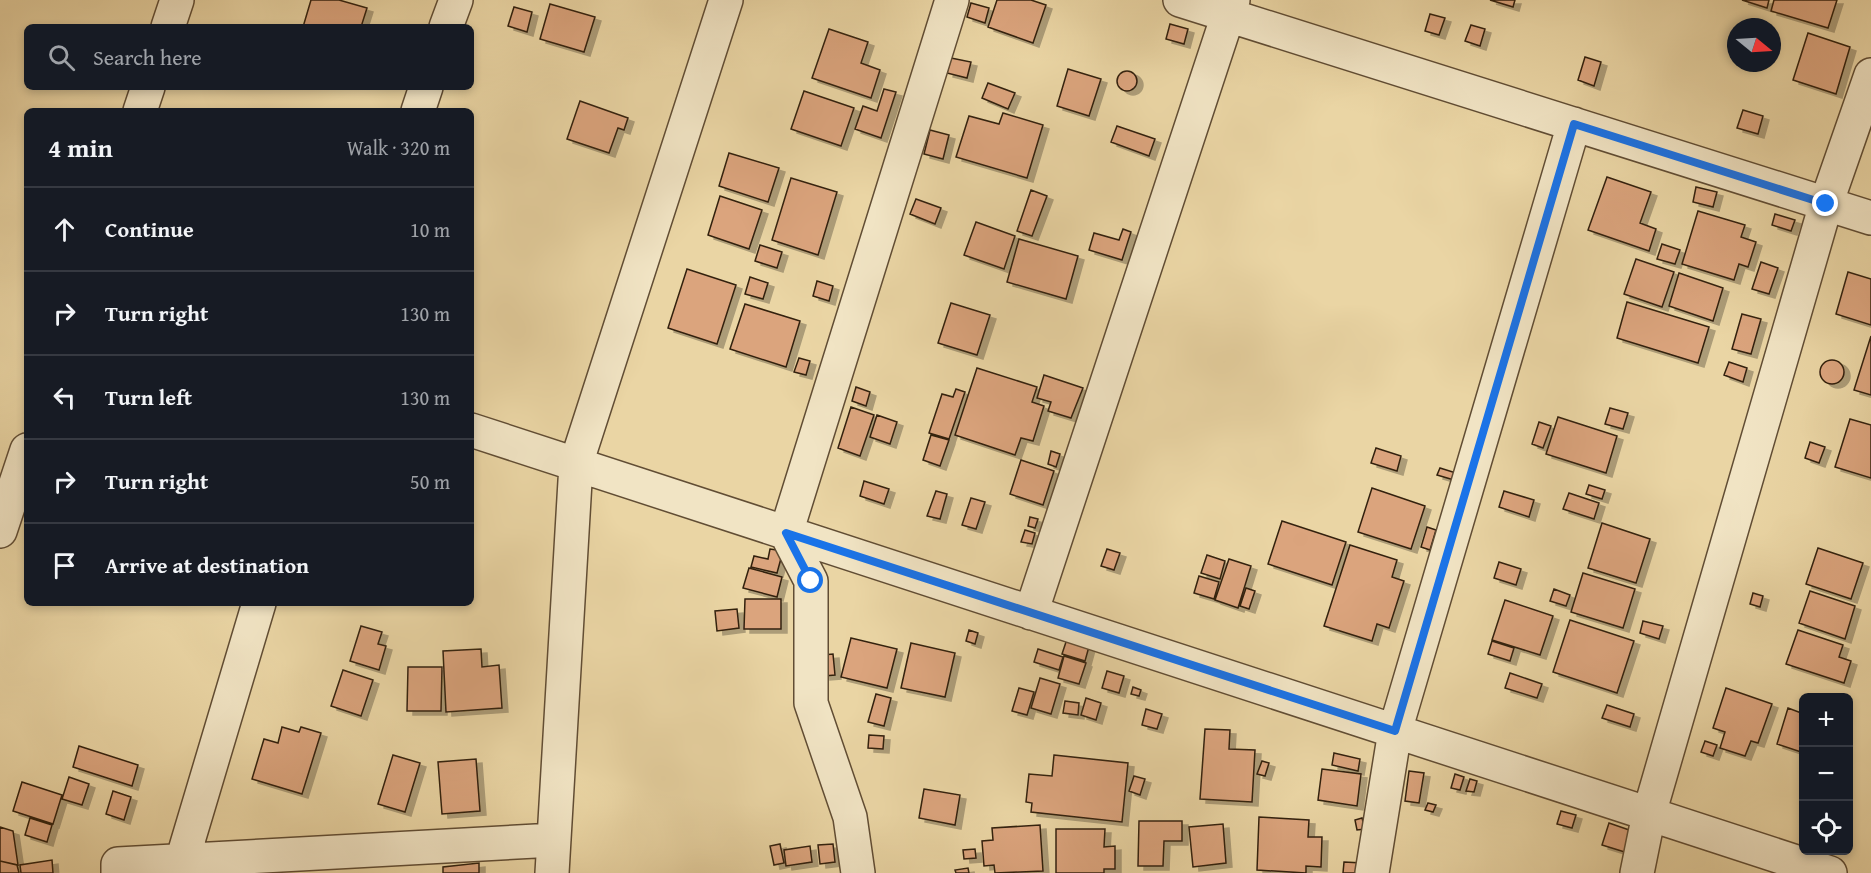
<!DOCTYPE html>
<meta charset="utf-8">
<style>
body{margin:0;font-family:"Gentium Book Plus",serif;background:#20242c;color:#f1f3f6}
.controls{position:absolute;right:18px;bottom:18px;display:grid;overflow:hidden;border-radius:9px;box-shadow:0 3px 9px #0003}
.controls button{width:54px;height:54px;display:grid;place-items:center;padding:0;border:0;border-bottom:2px solid #363941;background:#171b24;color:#f1f3f6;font:30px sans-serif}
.compass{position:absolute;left:1727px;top:18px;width:54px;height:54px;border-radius:50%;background:#171b24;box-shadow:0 3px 9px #0003;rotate:108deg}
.stop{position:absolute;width:18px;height:18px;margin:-14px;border:4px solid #1a73e8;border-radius:50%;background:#fff}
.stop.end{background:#1a73e8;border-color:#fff;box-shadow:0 2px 6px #0008}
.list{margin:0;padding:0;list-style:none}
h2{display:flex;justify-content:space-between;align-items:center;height:78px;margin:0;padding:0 24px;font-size:26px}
h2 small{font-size:20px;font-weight:400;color:#9ea1a6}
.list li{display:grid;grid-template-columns:39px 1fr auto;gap:18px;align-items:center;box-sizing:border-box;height:84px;padding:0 24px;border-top:2px solid #363941}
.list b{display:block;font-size:22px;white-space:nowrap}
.list em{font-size:20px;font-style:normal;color:#9ea1a6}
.icon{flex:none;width:33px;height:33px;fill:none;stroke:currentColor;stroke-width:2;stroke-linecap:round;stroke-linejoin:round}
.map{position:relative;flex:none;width:1871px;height:873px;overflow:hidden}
.search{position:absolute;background:#171b24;box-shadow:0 3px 9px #0003;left:24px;top:24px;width:450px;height:66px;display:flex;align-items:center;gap:15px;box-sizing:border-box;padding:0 21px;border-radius:9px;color:#9ea1a6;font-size:22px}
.panel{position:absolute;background:#171b24;box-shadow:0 3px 9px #0003;left:24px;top:108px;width:450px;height:498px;border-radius:9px}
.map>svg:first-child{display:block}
</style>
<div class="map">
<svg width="1871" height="873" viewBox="0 0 1871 873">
<defs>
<filter id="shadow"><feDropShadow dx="6" dy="4" stdDeviation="0" flood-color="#0004"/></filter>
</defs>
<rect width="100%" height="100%" fill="#ead5a4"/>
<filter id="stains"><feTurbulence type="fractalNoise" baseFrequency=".00333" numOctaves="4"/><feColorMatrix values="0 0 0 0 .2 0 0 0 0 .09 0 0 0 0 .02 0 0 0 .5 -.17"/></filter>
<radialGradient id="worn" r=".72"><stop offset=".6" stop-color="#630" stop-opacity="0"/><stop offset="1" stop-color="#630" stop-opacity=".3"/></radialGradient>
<path fill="#dba47d" stroke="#33200e" stroke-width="1.5" filter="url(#shadow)" d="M311 0H339L367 8 361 27H303Z
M997 0H1031L1046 5 1033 43 988 27Z
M1490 0H1515L1513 7Z
M1742 0H1769L1767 8Z
M1774 0H1837L1828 28 1771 11Z
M971 3 989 8 985 23 967 17Z
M550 4 595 17 584 52 540 39Z
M514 7 532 12 527 32 508 26Z
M1430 14 1445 18 1439 35 1425 31Z
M1170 24 1188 29 1184 44 1166 39Z
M1471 25 1485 29 1480 46 1465 41Z
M829 29 868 42 861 63 880 70 871 98 812 78Z
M1808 33 1850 47 1836 94 1793 80Z
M1585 57 1601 62 1594 86 1578 80Z
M951 58 971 62 967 78 947 73Z
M1068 69 1101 79 1089 116 1057 106Z
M1117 81a10 10 0 1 1 20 0a10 10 0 1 1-20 0Z
M988 83 1015 93 1008 109 982 98Z
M884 89 896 92 881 138 855 129 863 106 877 111Z
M804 91 854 108 841 146 791 129Z
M580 101 628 118 624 130 618 128 609 153 567 139Z
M1743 110 1763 116 1758 134 1737 128Z
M1003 113 1043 125 1027 178 956 157 969 116 999 124Z
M1117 126 1155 139 1149 156 1111 142Z
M930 130 949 135 943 159 924 154Z
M729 153 779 168 768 202 719 186Z
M1607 177 1651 192 1640 223 1656 229 1649 251 1588 230Z
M791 178 837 192 818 255 772 240Z
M1696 187 1717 192 1713 207 1693 202Z
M1031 190 1047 196 1032 236 1017 231Z
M720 196 762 210 749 249 708 235Z
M916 199 941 208 935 224 910 214Z
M1698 211 1745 225 1741 237 1756 242 1748 267 1739 264 1734 280 1682 264Z
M1775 214 1795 220 1791 231 1772 225Z
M976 222 1015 236 1004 269 964 255Z
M1123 229 1131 232 1122 260 1089 250 1094 233 1119 240Z
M1019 239 1078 256 1066 299 1007 282Z
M1662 244 1680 250 1675 264 1657 259Z
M760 245 782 252 777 268 755 261Z
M1636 259 1674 272 1662 307 1624 294Z
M1761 262 1778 268 1769 294 1752 289Z
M687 269 736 285 717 344 668 328Z
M1848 272 1871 279V325L1836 314Z
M1679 273 1723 288 1713 321 1669 306Z
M750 277 768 283 763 299 745 294Z
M817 281 833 286 829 301 813 296Z
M1627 302 1709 327 1698 363 1617 338Z
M951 303 990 315 977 355 938 343Z
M745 304 800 321 786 367 730 349Z
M1742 314 1761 319 1751 354 1732 349Z
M1871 336V395L1854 390Z
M799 358 810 361 806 375 794 372Z
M1820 372a12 12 0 1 1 24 0a12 12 0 1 1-24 0Z
M1729 362 1747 368 1743 382 1724 375Z
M977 368 1037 387 1032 402 1044 406 1033 441 1021 438 1015 455 955 435Z
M1044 375 1083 388 1071 418 1048 411 1051 402 1037 398Z
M856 387 870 392 866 406 852 401Z
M956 389 965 392 949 439 929 433 942 394 953 397Z
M851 407 874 415 860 456 838 448Z
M1610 408 1628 413 1623 429 1605 424Z
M877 415 897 422 890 444 870 437Z
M1558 417 1617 436 1606 473 1546 454Z
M1850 419 1871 425V478L1835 467Z
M1539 422 1551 426 1543 448 1532 444Z
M931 435 949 440 940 466 923 460Z
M1810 442 1825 447 1819 463 1805 458Z
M1376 448 1401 456 1397 471 1371 463Z
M1051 451 1060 454 1056 467 1048 464Z
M1021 460 1054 471 1043 505 1010 494Z
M1440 468 1456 473 1454 480 1437 475Z
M864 481 889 489 884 504 860 496Z
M1589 485 1605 490 1602 499 1586 494Z
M1372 488 1425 506 1411 549 1358 532Z
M936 491 947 494 940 519 927 516Z
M1504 491 1534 500 1529 517 1499 507Z
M1569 493 1599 503 1594 519 1563 509Z
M971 498 985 502 976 529 962 525Z
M1030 517 1038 519 1035 528 1028 526Z
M1282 521 1346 542 1332 585 1268 564Z
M1602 523 1650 539 1636 583 1588 568Z
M1427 527 1436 530 1430 550 1421 547Z
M1025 530 1035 533 1032 544 1021 542Z
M1350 545 1397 560 1392 577 1404 581 1389 628 1377 624 1372 641 1324 626Z
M1818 548 1863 563 1851 599 1806 584Z
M770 549 783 551 777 573 751 567 754 556 768 559Z
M1107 549 1120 553 1114 570 1101 566Z
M1207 555 1225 561 1220 579 1201 573Z
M1229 559 1251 566 1238 608 1215 600Z
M1499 562 1521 569 1516 585 1494 578Z
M749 568 782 577 777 597 743 588Z
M1583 573 1635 589 1623 628 1571 612Z
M1199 576 1219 582 1214 599 1194 593Z
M1246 588 1255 591 1249 609 1240 606Z
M1554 589 1570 595 1566 606 1550 601Z
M1810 591 1855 606 1845 639 1799 623Z
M1753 593 1763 596 1760 607 1750 604Z
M745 599H781V629H744Z
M1505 600 1553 616 1540 655 1492 640Z
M737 609 739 628 717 631 715 611Z
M1570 620 1634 641 1617 693 1553 672Z
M1643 621 1663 626 1659 639 1640 633Z
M361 626 382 632 378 644 386 646 379 670 350 661Z
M969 630 978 633 975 644 966 641Z
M1798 630 1843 645 1839 657 1851 661 1844 683 1786 664Z
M1068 636 1090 643 1085 661 1062 654Z
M851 638 897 649 887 688 841 677Z
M1492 641 1514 648 1510 661 1488 654Z
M911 643 955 653 945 697 901 688Z
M481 649 482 667 499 665 502 708 446 712 443 651Z
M1038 649 1063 657 1059 670 1034 662Z
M833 654 835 675 824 676 823 655Z
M1064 656 1086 663 1079 684 1058 678Z
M408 667H442L441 711H407Z
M343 670 373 680 361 716 331 706Z
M1107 671 1124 676 1119 693 1102 688Z
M1510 673 1542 684 1537 698 1505 688Z
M1040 678 1060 684 1051 714 1031 708Z
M1133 687 1141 690 1139 696 1131 694Z
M1019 688 1034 692 1027 715 1012 711Z
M1726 688 1772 704 1758 743 1751 741 1745 756 1720 748 1725 732 1713 728Z
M876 694 891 698 884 726 868 722Z
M1086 698 1101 703 1096 720 1081 715Z
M1065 701 1079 703 1078 715 1063 713Z
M1607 705 1634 714 1630 727 1602 718Z
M1788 708 1804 714V753L1777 744Z
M1146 709 1162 714 1157 729 1142 725Z
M282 727 299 732 301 727 321 733 302 794 252 779 264 739 278 743Z
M1205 729 1230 730 1229 749 1255 750 1252 802 1200 799Z
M869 735 884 736 883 749 868 748Z
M1705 741 1717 745 1713 756 1701 752Z
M79 746 138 765 132 786 73 767Z
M1334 753 1360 759 1358 771 1332 765Z
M393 755 420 763 405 812 378 804Z
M1054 755 1128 763 1122 822 1031 812 1032 803 1026 802 1029 774 1052 776Z
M476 759 480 811 442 814 438 762Z
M1262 761 1269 763 1265 776 1257 774Z
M1322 769 1361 774 1357 806 1318 800Z
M1409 771 1424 773 1419 803 1405 801Z
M1455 774 1464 777 1460 790 1451 788Z
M1134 776 1145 779 1140 795 1129 791Z
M69 777 89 784 82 805 62 799Z
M1470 779 1477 781 1474 792 1466 791Z
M22 782 62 795 53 824 13 811Z
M924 789 960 795 955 825 919 818Z
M113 791 131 797 124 820 106 814Z
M1428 803 1436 805 1433 812 1425 810Z
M1561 811 1576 815 1572 828 1557 824Z
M1259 817 1309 820 1308 837H1322L1321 867 1306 866V873L1257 870Z
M30 818 52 825 47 842 25 835Z
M1362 818 1365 829 1357 830 1355 820Z
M1139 821H1182V841H1164L1163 866H1138Z
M1609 823 1635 832 1628 853 1602 845Z
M1223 824 1226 863 1193 867 1189 827Z
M1040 825 1043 871 995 873 994 865 984 866 982 841 993 840 992 828Z
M0 827 13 831 18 865 0 861Z
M1056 829H1105L1104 847 1115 846V869H1104V873H1056Z
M780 844 784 863 774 865 770 846Z
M833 844 835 862 820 864 818 845Z
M810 846 812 862 786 866 784 850Z
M975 849 976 858 964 859 963 850Z
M52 860 53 873H21L20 865Z
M0 861 17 865 19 873H0Z
M1344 862 1362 863 1361 873H1343Z
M479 863V873H443V867Z
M968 868 969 873H956L955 870Z"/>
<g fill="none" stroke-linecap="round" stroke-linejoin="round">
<g stroke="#614d34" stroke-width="36">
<path id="minor" d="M1180 0 1871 218
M168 27 177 0
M446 27 456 0
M140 111 148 87
M418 111 426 87
M471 430 1830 873
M0 531 27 450
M1031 613 1233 0
M182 861 259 603
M118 873V864L554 840
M552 873 576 464 726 0
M858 873 850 817 811 703V581L786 533 952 0
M1372 873 1395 731 1574 124
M1637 873 1649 814 1826 204 1871 75"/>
</g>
<use href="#minor" stroke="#f1e4c4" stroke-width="33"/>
</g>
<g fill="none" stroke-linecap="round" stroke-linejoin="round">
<path stroke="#1a73e8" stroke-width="8" d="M811 581 786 533 1395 731 1574 124 1826 204"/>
</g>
<rect width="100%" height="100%" filter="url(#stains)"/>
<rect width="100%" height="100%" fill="url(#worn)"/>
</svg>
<div class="controls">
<button>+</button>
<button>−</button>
<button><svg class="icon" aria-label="locate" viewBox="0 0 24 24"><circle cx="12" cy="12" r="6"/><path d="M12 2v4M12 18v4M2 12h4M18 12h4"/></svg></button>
</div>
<svg class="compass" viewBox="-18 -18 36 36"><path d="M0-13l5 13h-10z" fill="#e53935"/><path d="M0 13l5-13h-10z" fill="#9ea1a6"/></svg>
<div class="stop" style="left:811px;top:581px"></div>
<div class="stop end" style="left:1826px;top:204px"></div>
<div class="search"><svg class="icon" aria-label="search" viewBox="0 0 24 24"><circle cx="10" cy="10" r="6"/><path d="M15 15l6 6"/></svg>Search here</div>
<section class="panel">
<h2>4 min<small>Walk · 320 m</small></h2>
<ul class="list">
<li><svg class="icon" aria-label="ahead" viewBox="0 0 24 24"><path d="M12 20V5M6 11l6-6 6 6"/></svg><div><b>Continue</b></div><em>10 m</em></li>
<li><svg class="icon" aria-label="right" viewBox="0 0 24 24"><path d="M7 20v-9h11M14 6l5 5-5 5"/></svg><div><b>Turn right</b></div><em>130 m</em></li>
<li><svg class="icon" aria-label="left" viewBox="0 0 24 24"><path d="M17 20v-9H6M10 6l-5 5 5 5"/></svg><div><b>Turn left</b></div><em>130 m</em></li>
<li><svg class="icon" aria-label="right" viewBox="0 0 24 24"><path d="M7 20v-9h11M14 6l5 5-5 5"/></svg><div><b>Turn right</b></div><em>50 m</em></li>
<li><svg class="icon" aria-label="arrive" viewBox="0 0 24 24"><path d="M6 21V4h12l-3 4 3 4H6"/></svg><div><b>Arrive at destination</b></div></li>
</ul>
</section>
</div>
